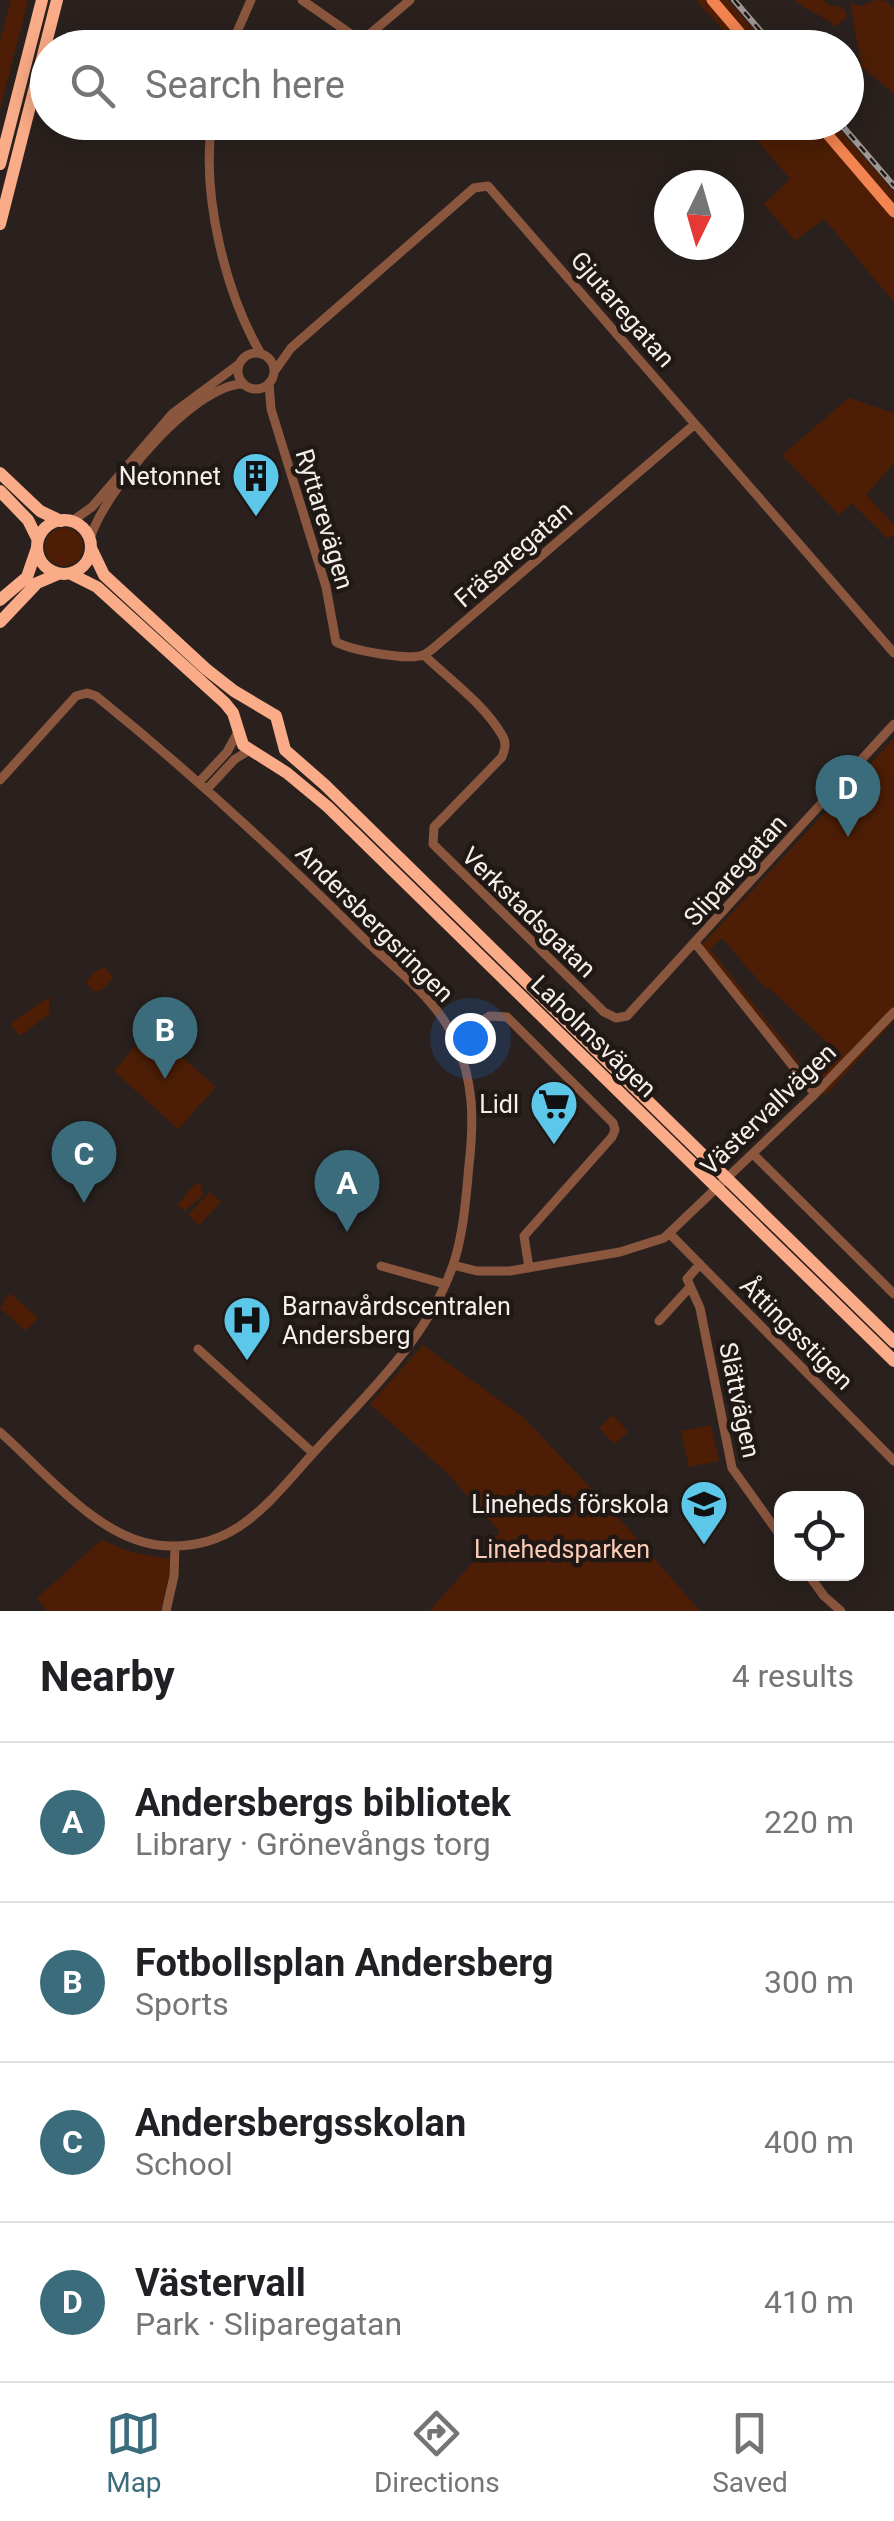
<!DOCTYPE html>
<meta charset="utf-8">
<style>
body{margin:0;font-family:Roboto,sans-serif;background:#f2f2f2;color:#202124}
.controls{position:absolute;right:30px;bottom:30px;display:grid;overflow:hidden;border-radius:20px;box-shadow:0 5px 25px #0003}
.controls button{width:90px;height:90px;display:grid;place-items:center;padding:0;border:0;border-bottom:2px solid #e0e0e0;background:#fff;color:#202124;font:50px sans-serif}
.compass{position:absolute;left:654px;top:170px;width:90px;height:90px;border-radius:50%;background:#fff;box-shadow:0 5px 25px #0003;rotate:185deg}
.you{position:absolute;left:470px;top:1038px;width:35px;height:35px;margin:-25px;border:8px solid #fff;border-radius:50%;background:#1a73e8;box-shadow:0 0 0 15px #1a73e833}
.badge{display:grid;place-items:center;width:65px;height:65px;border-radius:50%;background:#3b6c7c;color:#fff;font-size:32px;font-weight:700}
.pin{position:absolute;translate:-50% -82px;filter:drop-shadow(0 2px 5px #0008)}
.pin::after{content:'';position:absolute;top:52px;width:35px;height:30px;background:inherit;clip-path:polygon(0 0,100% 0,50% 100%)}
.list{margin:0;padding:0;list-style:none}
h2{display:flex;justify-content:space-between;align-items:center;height:130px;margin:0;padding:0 40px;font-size:42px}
h2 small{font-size:32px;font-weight:400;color:#757577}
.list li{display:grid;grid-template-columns:65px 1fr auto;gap:30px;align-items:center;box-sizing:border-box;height:160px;padding:0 40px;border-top:2px solid #e0e0e0}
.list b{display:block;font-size:38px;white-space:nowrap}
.list p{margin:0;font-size:32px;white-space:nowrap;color:#757577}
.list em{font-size:32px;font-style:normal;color:#757577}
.icon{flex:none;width:55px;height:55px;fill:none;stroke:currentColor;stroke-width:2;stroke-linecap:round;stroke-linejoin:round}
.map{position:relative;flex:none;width:894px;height:1611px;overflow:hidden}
.search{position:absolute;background:#fff;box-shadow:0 5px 25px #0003;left:30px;right:30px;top:30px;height:110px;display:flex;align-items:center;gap:25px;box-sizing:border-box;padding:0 35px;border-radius:55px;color:#757577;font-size:38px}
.sheet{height:770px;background:#fff}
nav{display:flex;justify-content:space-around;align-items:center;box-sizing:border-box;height:140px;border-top:2px solid #e0e0e0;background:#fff;font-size:28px;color:#757577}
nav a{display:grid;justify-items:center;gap:5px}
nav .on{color:#3b6c7c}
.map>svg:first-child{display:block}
</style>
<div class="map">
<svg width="894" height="1611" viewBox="0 0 894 1611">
<rect width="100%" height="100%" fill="#2a211e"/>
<path fill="#4d1e05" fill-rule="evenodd" d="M11 0H28L0 109V41Z
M696 0H728L770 47H738Z
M793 0H824L828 5 843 7 847 17 834 27 830 22Z
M876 0 886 1 894 9V94L862 67 850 4 861 6Z
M803 123H834L894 192V302L824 219 795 241 764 204 790 179 754 137C775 126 786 139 808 129Z
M849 398 894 413V463L866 495 894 525V534L888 539 852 503 839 515 782 455Z
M45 547a19 19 0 1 1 38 0a19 19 0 1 1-38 0Z
M894 738V1020L825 1096 701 946ZM722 938 764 987 769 988 836 1051 810 1075 710 949Z
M105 967 113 978 101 991H93L86 983 93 973Z
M49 997V1014L20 1036 10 1024Z
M151 1029 216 1087 178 1129 114 1071Z
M196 1183 201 1185 203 1195 185 1211 177 1205Z
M210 1192 221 1202 199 1225 188 1215Z
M10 1293 38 1318 26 1331 0 1308Z
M423 1345 523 1417 608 1506 700 1611H429L500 1532 446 1472 370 1404Z
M613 1415 628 1432 614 1444 599 1428Z
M711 1425 719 1461 689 1467 681 1431Z
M101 1540 131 1552 169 1559V1577L161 1611H47L37 1598Z"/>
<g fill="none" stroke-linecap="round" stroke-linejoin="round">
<path stroke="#8b563e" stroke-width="9" d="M302 0 358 39H364L410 0
M230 48 251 0
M212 122C201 194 225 292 261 354
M238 371a18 18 0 1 1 36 0a18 18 0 1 1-36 0Z
M274 372 291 348 474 188 488 186 894 653
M269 383 271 409 326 587 336 642C351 650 407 661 423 655 426 654 434 648 436 646L695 424
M72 521 92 507 173 413 239 364
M90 539C103 493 192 385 243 384
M424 655C449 679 484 704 502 735 507 743 505 749 502 757L434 827 433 844 604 1012 616 1018 627 1016 894 724
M0 780 76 696 87 693 96 696C189 771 275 850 359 934 392 967 435 996 455 1040 474 1081 474 1121 469 1165 466 1197 464 1230 454 1262 430 1336 368 1393 317 1449 270 1500 236 1554 157 1545 97 1537 44 1471 0 1432
M200 781 227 752 238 732
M208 788 235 759 250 750
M695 943 815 1094
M454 1037 490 1016 507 1017 613 1123 615 1130 612 1137 524 1236 529 1268
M753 1154 894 1294
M670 1234 894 1461
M700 1264 687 1279 700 1308 732 1468 782 1538
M453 1265 477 1271H510L620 1252 664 1238 815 1094 894 1012
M381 1266 445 1284
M659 1321 690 1287
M198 1349 313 1453
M808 1574 824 1596 841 1611
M166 1611 174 1576 175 1546"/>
<path stroke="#f28451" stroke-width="11" d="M712 0 753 48
M817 122 894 212"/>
<path stroke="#faab87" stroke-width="12" d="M0 164 42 0
M0 224 57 0
M0 473 40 511 61 521
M0 491 28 520 38 540
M37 547a27 27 0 1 1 54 0a27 27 0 1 1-54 0Z
M91 548 104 575 206 669 234 691 276 716 285 750 325 785 894 1342
M71 574 97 587 225 703 233 713 243 745 287 773 328 807 894 1361
M0 600 27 577 37 548
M0 622 37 583 58 574"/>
<g stroke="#9d9693" stroke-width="6">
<path id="rail" d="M734 0 775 48
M839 122 894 186"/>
</g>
<use href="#rail" stroke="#201815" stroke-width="2.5" stroke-dasharray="8" stroke-linecap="butt"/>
</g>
<defs>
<g id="building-pin" transform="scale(2.5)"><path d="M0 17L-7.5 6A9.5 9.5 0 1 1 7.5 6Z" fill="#5cc7e8" stroke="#201815"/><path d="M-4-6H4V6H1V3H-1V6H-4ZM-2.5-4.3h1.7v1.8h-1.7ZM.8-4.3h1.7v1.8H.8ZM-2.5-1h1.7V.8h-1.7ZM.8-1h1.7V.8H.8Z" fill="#111"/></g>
<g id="supermarket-pin" transform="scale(2.5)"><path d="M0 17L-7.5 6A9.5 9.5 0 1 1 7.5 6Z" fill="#5cc7e8" stroke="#201815"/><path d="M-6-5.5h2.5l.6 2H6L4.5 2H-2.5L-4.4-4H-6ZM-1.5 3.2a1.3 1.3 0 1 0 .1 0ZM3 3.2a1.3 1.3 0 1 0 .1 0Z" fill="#111"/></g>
<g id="hospital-pin" transform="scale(2.5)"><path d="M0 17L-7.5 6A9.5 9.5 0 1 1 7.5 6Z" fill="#5cc7e8" stroke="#201815"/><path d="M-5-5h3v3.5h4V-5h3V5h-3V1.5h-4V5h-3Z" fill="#111"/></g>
<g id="school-pin" transform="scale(2.5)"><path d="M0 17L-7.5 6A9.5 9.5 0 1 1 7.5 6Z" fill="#5cc7e8" stroke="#201815"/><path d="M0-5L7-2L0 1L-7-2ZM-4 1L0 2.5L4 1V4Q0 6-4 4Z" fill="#111"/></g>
</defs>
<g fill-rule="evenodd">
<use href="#building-pin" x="256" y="476"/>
<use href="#supermarket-pin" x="554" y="1104"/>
<use href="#hospital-pin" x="247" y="1320"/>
<use href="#school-pin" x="704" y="1504"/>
</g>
<g text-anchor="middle" stroke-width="9" stroke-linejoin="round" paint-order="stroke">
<g font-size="25" fill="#f5efec" stroke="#201815">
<text transform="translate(623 309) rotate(49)" y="9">Gjutaregatan</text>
<text transform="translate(325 519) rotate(73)" y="9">Ryttarevägen</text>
<text transform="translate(513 554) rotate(-41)" y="9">Fräsaregatan</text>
<text transform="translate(735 870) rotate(-48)" y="9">Sliparegatan</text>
<text transform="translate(529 912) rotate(44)" y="9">Verkstadsgatan</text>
<text transform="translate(375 923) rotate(45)" y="9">Andersbergsringen</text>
<text transform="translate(594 1036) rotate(44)" y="9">Laholmsvägen</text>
<text transform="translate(768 1109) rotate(-44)" y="9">Västervallvägen</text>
<text transform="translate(797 1333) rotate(45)" y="9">Åttingsstigen</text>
<text transform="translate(740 1400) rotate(78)" y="9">Slättvägen</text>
</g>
<g font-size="25" fill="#f5efec" stroke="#201815" text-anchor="end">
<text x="221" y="485">Netonnet</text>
<text x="519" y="1113">Lidl</text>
<text x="282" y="1315" text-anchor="start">Barnavårdscentralen<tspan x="282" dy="29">Andersberg</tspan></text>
<text x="669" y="1513">Lineheds förskola</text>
</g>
<g font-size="25" fill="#f9ccb8" stroke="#201815">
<text x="562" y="1558">Linehedsparken</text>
</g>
</g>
</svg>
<div class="controls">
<button><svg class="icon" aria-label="locate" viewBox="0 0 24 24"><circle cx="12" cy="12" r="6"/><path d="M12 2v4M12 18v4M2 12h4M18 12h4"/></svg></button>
</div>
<svg class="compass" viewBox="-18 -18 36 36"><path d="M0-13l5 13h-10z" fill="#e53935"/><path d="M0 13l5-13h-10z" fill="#757577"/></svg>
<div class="you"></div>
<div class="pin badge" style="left:347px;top:1232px">A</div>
<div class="pin badge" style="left:165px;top:1079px">B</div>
<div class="pin badge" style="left:84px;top:1203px">C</div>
<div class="pin badge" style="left:848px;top:837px">D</div>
<div class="search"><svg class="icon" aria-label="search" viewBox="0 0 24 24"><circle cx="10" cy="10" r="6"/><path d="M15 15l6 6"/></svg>Search here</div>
</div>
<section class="sheet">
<h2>Nearby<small>4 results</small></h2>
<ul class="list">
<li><span class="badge">A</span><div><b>Andersbergs bibliotek</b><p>Library · Grönevångs torg</p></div><em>220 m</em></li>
<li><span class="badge">B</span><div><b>Fotbollsplan Andersberg</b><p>Sports</p></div><em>300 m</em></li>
<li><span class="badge">C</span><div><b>Andersbergsskolan</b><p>School</p></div><em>400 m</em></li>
<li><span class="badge">D</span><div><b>Västervall</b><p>Park · Sliparegatan</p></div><em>410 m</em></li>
</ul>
</section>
<nav>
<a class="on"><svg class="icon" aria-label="map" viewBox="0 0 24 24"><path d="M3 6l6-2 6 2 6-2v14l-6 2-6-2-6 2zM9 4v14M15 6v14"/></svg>Map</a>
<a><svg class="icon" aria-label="directions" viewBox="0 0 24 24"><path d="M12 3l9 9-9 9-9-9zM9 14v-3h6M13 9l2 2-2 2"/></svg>Directions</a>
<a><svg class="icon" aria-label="saved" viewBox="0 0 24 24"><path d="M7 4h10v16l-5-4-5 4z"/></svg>Saved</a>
</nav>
